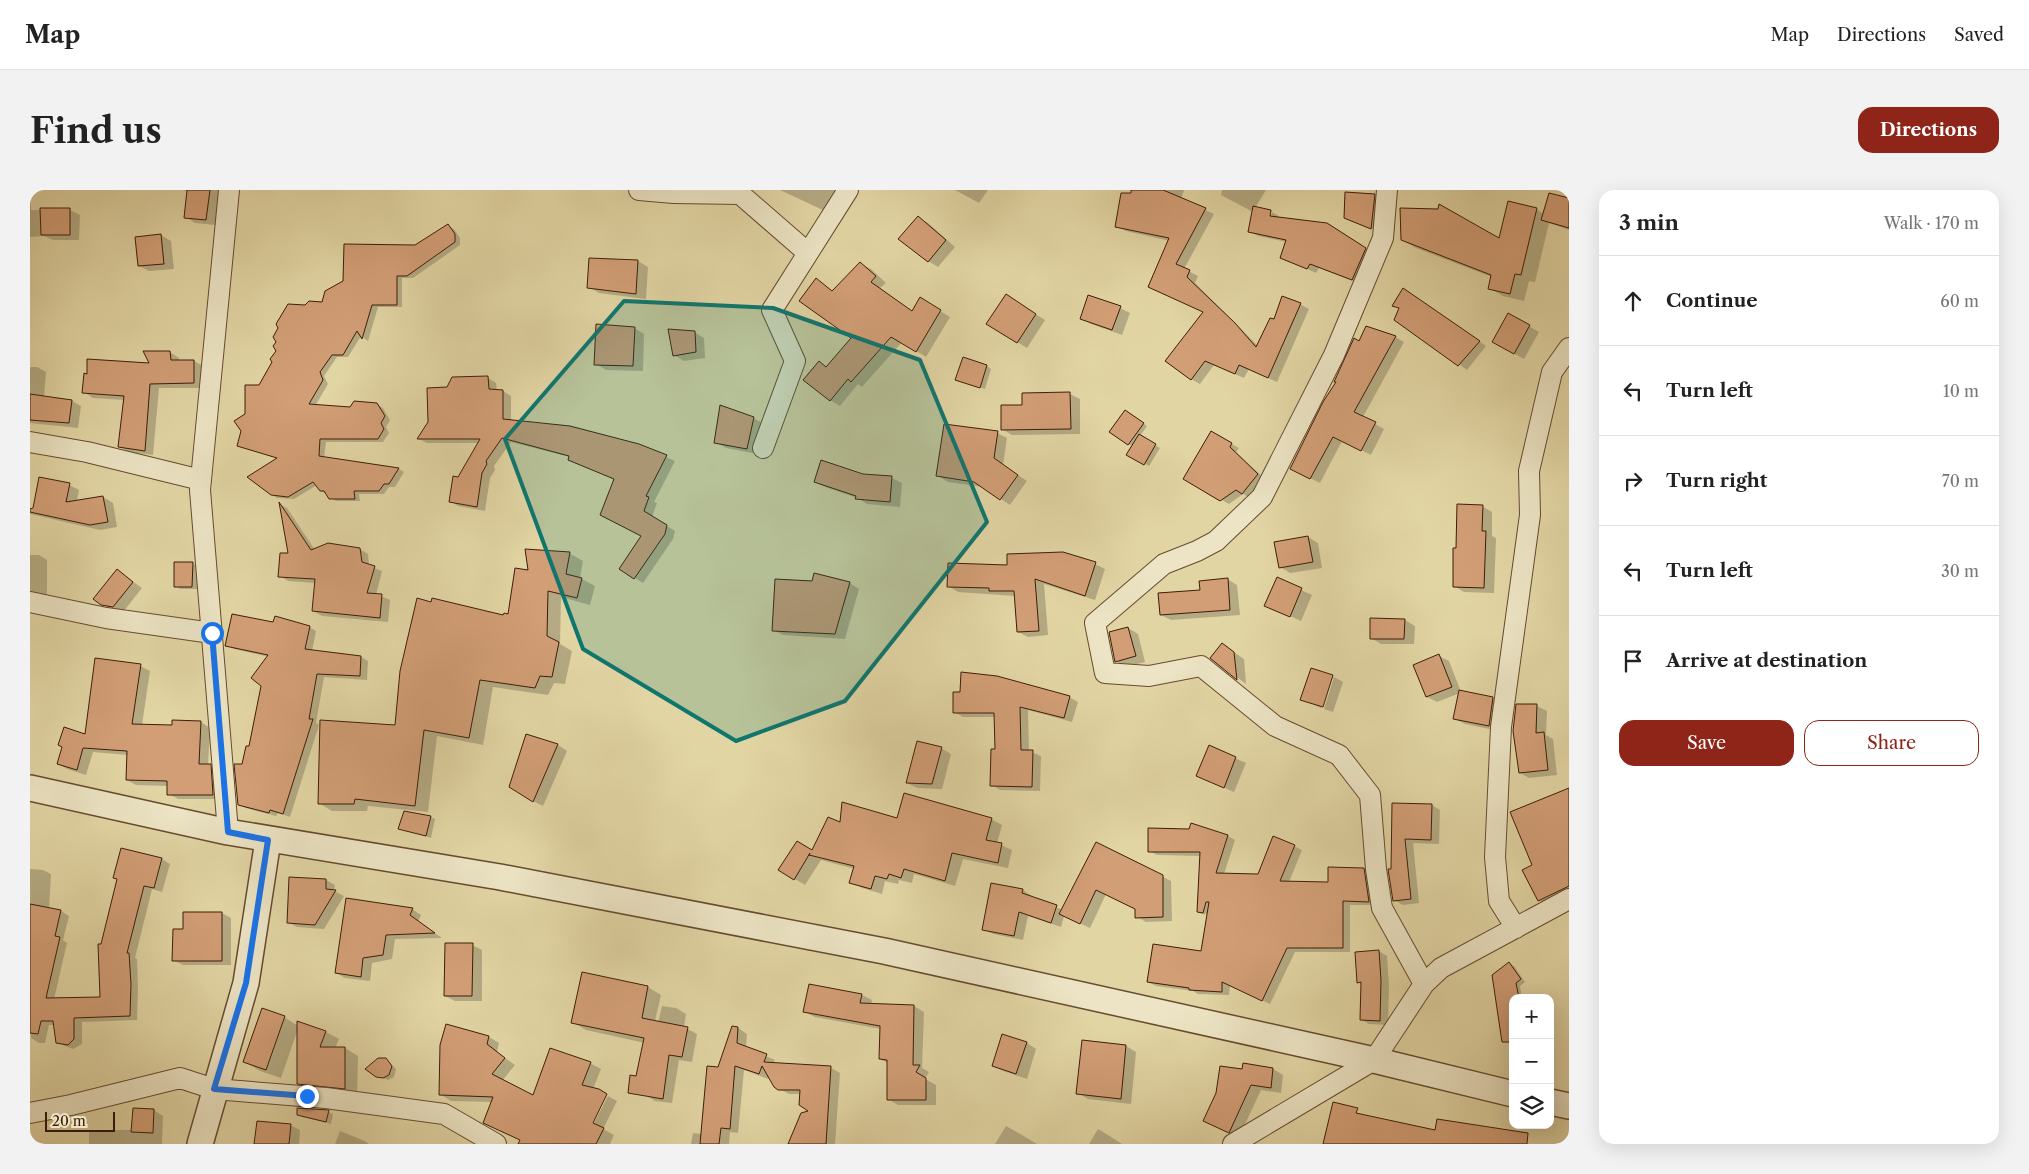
<!DOCTYPE html>
<meta charset="utf-8">
<style>
body{margin:0;font-family:"Libre Caslon Text",serif;background:#f2f2f2;color:#222}
.controls{position:absolute;right:15px;bottom:15px;display:grid;overflow:hidden;border-radius:10px;box-shadow:0 5px 20px #0002}
.controls button{width:45px;height:45px;display:grid;place-items:center;padding:0;border:0;border-bottom:1px solid #e0e0e0;background:#fff;color:#222;font:25px sans-serif}
.scale{position:absolute;left:15px;bottom:12px;width:70px;box-sizing:border-box;padding-left:5px;border:2px solid #3d1d08;border-top:0;font-size:14px;line-height:18px;white-space:nowrap;color:#3d1d08;-webkit-text-stroke:4px #ece4c4;paint-order:stroke}
.stop{position:absolute;width:15px;height:15px;margin:-11px;border:4px solid #1a73e8;border-radius:50%;background:#fff}
.stop.end{background:#1a73e8;border-color:#fff;box-shadow:0 1px 5px #0008}
.list{margin:0;padding:0;list-style:none}
h2{display:flex;justify-content:space-between;align-items:center;height:65px;margin:0;padding:0 20px;font-size:21px}
h2 small{font-size:16px;font-weight:400;color:#767676}
.list li{display:grid;grid-template-columns:32px 1fr auto;gap:15px;align-items:center;box-sizing:border-box;height:90px;padding:0 20px;border-top:1px solid #e0e0e0}
.list b{display:block;font-size:19px;white-space:nowrap}
.list em{font-size:16px;font-style:normal;color:#767676}
.actions{display:flex;gap:10px;padding:15px 20px}
.actions a{flex:1;padding:11px 0;border:1px solid #8f2418;border-radius:15px;text-align:center;font-size:18px;color:#8f2418}
.actions .main{background:#8f2418;color:#fff}
.icon{flex:none;width:28px;height:28px;fill:none;stroke:currentColor;stroke-width:2;stroke-linecap:round;stroke-linejoin:round}
.map{position:relative;flex:none;width:1539px;height:954px;overflow:hidden;border-radius:15px}
header{display:flex;align-items:center;gap:30px;box-sizing:border-box;height:70px;padding:0 25px;background:#fff;border-bottom:1px solid #e0e0e0}
header strong{font-size:24px}
nav{display:flex;gap:28px;margin-inline-start:auto;font-size:18px}
.intro{display:flex;align-items:center;justify-content:space-between;box-sizing:border-box;height:120px;padding:0 30px}
h1{margin:0;font-size:35px}
.button{padding:12px 22px;border-radius:15px;background:#8f2418;color:#fff;font-size:18px;font-weight:700}
main{display:flex;gap:30px;padding:0 30px}
aside{flex:1;background:#fff;border-radius:15px;box-shadow:0 5px 20px #0002}
.map>svg:first-child{display:block}
</style>
<header>
<strong>Map</strong>
<nav><a>Map</a><a>Directions</a><a>Saved</a></nav>
</header>
<div class="intro"><h1>Find us</h1><a class="button">Directions</a></div>
<main>
<div class="map">
<svg width="1539" height="954" viewBox="0 0 1539 954">
<rect width="100%" height="100%" fill="#e2d5a4"/>
<filter id="stains"><feTurbulence type="fractalNoise" baseFrequency=".004" numOctaves="4"/><feColorMatrix values="0 0 0 0 .2 0 0 0 0 .09 0 0 0 0 .02 0 0 0 .5 -.17"/></filter>
<radialGradient id="worn" r=".72"><stop offset=".6" stop-color="#630" stop-opacity="0"/><stop offset="1" stop-color="#630" stop-opacity=".3"/></radialGradient>
<path fill="#0003" fill-rule="evenodd" d="M0 0 1 20H40L50 25 49 50H23L14 46 0 47Z
M154 0H190L186 35 165 33 156 27 158 2Z
M750 0H805L795 21Z
M925 0H958L949 13Z
M1103 0H1154L1151 9 1184 24 1154 79 1168 86 1165 93 1228 156 1244 131 1270 114 1279 119 1247 192 1219 179 1214 188 1184 175 1170 194 1161 189 1174 122 1128 101 1140 51 1096 41 1087 36Z
M1192 0H1236L1225 18 1240 21 1249 26 1248 28 1306 39 1344 64 1331 94 1289 78 1286 83 1251 67 1257 52 1228 46 1219 41 1223 22 1191 5ZM1239 22H1242L1240 32Z
M1344 5 1353 10 1350 42 1315 28Z
M1539 9V40L1519 33 1505 92 1499 91 1494 111 1473 106 1459 98 1462 87 1386 58 1372 50 1409 21 1470 50 1506 19 1514 24Z
M888 28 898 33 925 57 908 77 898 71Z
M418 36 424 39 430 48V55L383 88H372V117H348L338 151 331 146 318 167H307L294 186 298 194 285 216 320 219 347 214 353 218 360 230 356 237 359 243 353 252H296L294 268 369 279 374 282 365 297H359L354 304H329L330 311H306L290 300 287 295 264 309 247 308 241 304 248 268 209 256 216 225 229 196 276 117 293 113Z
M131 45 141 51 144 79 119 81 109 76Z
M608 71 618 77 616 109 569 103 559 97Z
M831 74 841 79 856 93 850 98 883 122 890 109 920 127 896 167 872 152 832 197 828 194 810 216 800 210 789 173 797 177 823 148 786 90 804 102Z
M1381 104 1456 156 1437 180 1366 129 1370 119 1364 115Z
M986 112 1015 130 997 158 958 134Z
M1090 118 1100 123 1092 145 1061 134 1051 128Z
M1479 125 1509 142 1494 169 1463 152Z
M604 138 614 144 613 181 576 180 566 174Z
M664 142 674 148 675 168 654 171 644 165Z
M1365 147 1374 152 1333 227 1354 239 1341 265 1312 251 1290 293 1270 283 1330 153Z
M140 162 149 168V171H164L173 176V198H129L123 265 99 262 90 257 95 210 63 208 54 202 121 174Z
M957 176 961 179 955 199 927 190Z
M0 177H7L16 182 14 207 42 211 51 216 48 238 0 233Z
M458 188 466 193 467 201H473L481 206V231L609 255 645 271 624 312 627 313 622 327 645 341 643 349 613 393 591 379 613 346 585 290 548 274 540 269V267L481 252 464 276 465 280 460 288 455 321 428 316 420 311 429 288 450 253H397L389 249 418 199Z
M1040 204 1050 209V244L982 245 972 239 994 216Z
M1100 224 1117 236 1110 246 1130 258 1119 276 1098 264 1103 256 1098 254Z
M723 228 733 233 727 264 696 258 686 252Z
M967 243 977 248 973 275 997 291 980 315 953 297 918 292 908 286Z
M1181 243 1209 258 1206 262 1235 289 1220 308 1213 304 1199 314 1155 289Z
M832 285 862 288 872 293 870 317 837 314 827 308 795 297 785 292Z
M39 295 49 300 47 311 73 307 83 313 87 337 70 340 0 324V320Z
M250 314 257 318 285 360 330 359 338 364 339 376 352 381 346 405 351 406 360 410 358 432 292 426 283 421 286 393 258 391 250 386 259 364Z
M1452 316 1462 322V346L1466 348 1464 403 1434 402 1424 396 1428 360Z
M1278 347 1288 353 1292 378 1260 383 1250 377Z
M539 363 553 371 550 388 565 396 560 415 531 407 530 454 542 461 535 494 524 493 518 505 463 497 453 555 407 546 398 622 338 616 337 621H302L289 613 474 427 479 426 499 381Z
M0 365H9L17 370V405H0Z
M162 373 167 376V399H150L146 396Z
M1065 374 1075 379 1065 410 1014 394 1018 445 998 447 988 442 985 406 928 402 918 396 978 376Z
M88 381 112 398 93 422 83 420 72 414Z
M785 384 820 393 829 399 815 449 753 445 743 440 783 392Z
M1197 389 1207 395 1210 425 1141 430 1131 425Z
M1247 389 1282 405 1271 431 1236 415Z
M1375 430 1385 436 1384 454H1351L1341 448Z
M244 434 279 437 286 441 282 461 331 467 338 471 337 490 294 487 286 533 289 535 260 627 248 623 246 626 216 618 209 614 213 576 220 558 239 467 204 459 197 455Z
M1098 438 1108 444 1115 472 1096 477 1086 471Z
M1192 454 1214 469 1216 494 1182 468Z
M1409 466 1419 471 1431 502 1463 508 1473 514 1469 541 1435 534 1425 529 1430 503 1407 512 1397 507Z
M110 476 120 481 112 535 143 536 171 532 180 538 178 576 190 581 192 609H148L139 604 138 596 106 595 97 590 98 565 63 562 56 585 37 579 28 574 56 545Z
M1281 479 1303 486 1291 518 1272 509Z
M1304 487 1313 492 1303 522 1294 519Z
M1039 507 1048 512 1042 532 998 520 999 561 1011 566 1010 601 970 600 962 595 966 561V527H933L924 522Z
M1487 515 1507 516 1517 521 1516 545 1523 549 1527 585 1499 588 1490 583Z
M496 545 528 555 537 561 513 616 503 611Z
M1179 557 1216 573 1204 602 1168 586Z
M911 558 921 564 912 599 887 598 877 593Z
M1539 600V710L1522 718 1509 710 1503 676Z
M1364 614 1402 615 1410 620 1409 654 1383 653 1389 713 1373 715 1364 710 1362 680Z
M400 627 405 629 401 648 370 638Z
M868 629H961L972 635 967 653 982 660 978 678 933 669 925 696 884 684 882 693 869 690 868 694 855 691 852 704 832 698 821 692 825 679 791 670 775 695 750 680 782 662 811 634Z
M1198 646 1205 650 1194 684 1229 686 1264 656 1272 660 1259 692 1299 694 1334 679 1341 684 1346 715H1320V762H1265L1240 814 1200 795 1199 805 1168 804 1163 801 1126 796 1118 792 1172 762 1178 725 1175 723V725L1169 722 1171 666 1127 665 1119 661Z
M1066 653 1141 691 1142 731 1116 732 1107 727 1106 719 1076 704 1060 738 1034 726 1031 737 998 726 993 750 963 744 953 739 962 695 993 700 1002 706V707L1033 720Z
M92 659 132 669 140 674 132 702 122 699 105 768 107 769 108 799 107 830 52 832V854L43 859 27 853 25 835H19L15 853H9L1 848 0 679 13 680 21 684 19 719 31 721 39 726 33 750 37 753 24 809 72 808V755L88 690 85 688Z
M296 690 305 695 304 701 314 706 294 739 267 737 258 732Z
M382 719 391 725 388 732 412 748 365 749 362 769 342 773 340 791 315 788 306 783Z
M192 723 201 728V775H153L143 770 155 741Z
M442 755 452 760V811H425L415 806Z
M1349 761 1357 766 1359 796 1358 835 1339 834 1332 830 1333 795 1328 792 1326 763Z
M1479 774 1484 776 1495 792 1490 796 1492 808H1483Z
M618 797 631 805 625 831 628 833 632 816 646 818 656 824 654 837 667 844 662 872 649 870 642 913 625 911 615 905 624 855 556 840 542 832Z
M832 805 842 810 841 815 884 816 894 822 892 878 899 882 895 889 906 895V915H868L858 909V873L850 869 851 839 785 827 775 822Z
M254 827 268 836 296 842 309 849 305 858H315L328 866 327 905 282 901 268 893V839L251 888 230 881 215 872Z
M417 836 459 847 469 853 467 862 485 875 472 891 504 907 560 873 571 879 563 899 561 939 578 906 587 911 573 939 584 945 580 954H494L463 912 421 911 410 904Z
M708 838 717 844 716 858 745 870 743 874 801 878 810 883 805 954H793L769 931V925L782 922 771 904H759L749 899 739 886 738 889 714 880 708 943 700 942 699 954H661L663 943 672 944 689 878Z
M1053 852 1096 856 1106 862 1101 914 1058 909 1048 903Z
M997 853 1006 859 997 889 973 881 963 876Z
M356 870 366 879 364 887 358 890 347 886Z
M1214 875 1243 879 1253 885 1251 903 1231 900 1209 947 1185 936 1213 881Z
M104 919 124 920 133 926 132 954H59V940H103Z
M268 919 299 922 303 924 301 934 273 927 268 924Z
M260 935 270 940 269 954H226Z
M976 936 985 941 1007 954H965Z
M1068 939 1078 945 1092 954H1059Z
M310 941 335 951 339 954H305Z"/>
<path fill="#d29e76" stroke="#3d1d08" d="M157 0H180L176 30 154 28Z
M1101 0H1133L1176 18 1146 74 1160 80 1157 87 1205 133 1226 157 1240 128 1244 129 1252 106 1271 113 1238 188 1209 175 1205 184 1175 171 1161 190 1135 171 1173 122 1118 97 1139 48 1085 37 1091 3H1101Z
M1315 2 1345 4 1341 39 1314 28Z
M1519 3 1539 8V38L1511 30Z
M1478 11 1507 18 1491 85 1485 84 1480 104 1458 99 1461 85 1371 50 1370 18 1408 19 1409 14 1469 48Z
M1223 16 1241 20 1240 26 1297 33 1336 58 1322 90 1280 74 1277 79 1250 68 1256 50 1218 42Z
M10 18H40V45H11Z
M888 26 916 50 898 72 868 49Z
M418 34 425 44V52L377 86H367V115H342L332 149 327 141 313 165H302L290 182 293 190 279 214 320 217 324 211 347 213 355 226 351 233 354 239 348 249H290L289 266 369 278 359 294H354L349 301H324L325 309H299L294 301H290L283 292 258 307 241 305 217 287 247 268 207 256 211 241 204 231 215 224V195H229L242 172 240 169 246 161 243 156 246 152 243 147 248 138 246 134 258 114 275 115 279 111 292 112 295 101 313 91 314 54 385 55Z
M131 44 134 74 108 76 105 47Z
M559 68 608 70 606 104 557 98Z
M830 72 846 86 841 92 882 121 890 107 911 120 886 162 861 147 821 192 818 189 800 211 773 190 789 171 796 177 821 148 769 111 786 88 802 101Z
M1373 98 1450 151 1428 176 1364 130 1369 118 1362 116Z
M976 104 1006 124 987 153 956 134Z
M1058 105 1091 116 1082 140 1050 129Z
M1478 123 1500 135 1484 164 1462 152Z
M566 134 605 137 603 176 564 175Z
M1336 136 1366 146 1324 222 1346 232 1331 261 1303 247 1280 289 1260 279 1293 212 1306 192H1304L1324 148 1329 151Z
M638 139 665 141 666 162 643 166Z
M113 161H140L141 170H164V193L120 194 115 261 88 257 94 206 52 203 54 183 57 184V169L119 173Z
M933 167 957 175 950 198 925 190Z
M458 186 459 199 473 200V229L540 236 609 254 637 265 616 306 619 307 614 321 637 335 635 344 604 389 589 379 611 346 570 325 584 289 538 270 539 266 472 248 456 271 457 274 452 283 447 317 419 312 423 286 428 287 450 249H387L398 232 397 198 417 197 422 187Z
M1040 202 1041 239 971 240V215H992V203Z
M0 204 42 210 39 233 0 230Z
M690 215 724 227 717 259 684 253Z
M1095 220 1114 233 1098 255 1079 242Z
M914 234 968 241 964 268 988 285 970 310 944 292 906 286Z
M1181 241 1202 253 1200 257 1228 284 1212 304 1206 300 1190 311 1153 289Z
M1109 244 1126 254 1114 275 1096 265Z
M791 270 833 284 862 286 860 312 825 309 826 306 784 292Z
M9 287 40 293 36 312 73 306 78 332 60 335 0 322V319L3 318Z
M249 312 281 360 298 353 330 358 332 372 345 376 337 403 352 404 350 428 282 421 285 389 248 387 250 363H258Z
M1427 314 1453 315 1452 341H1456L1454 398 1423 397V358H1426Z
M1278 346 1283 372 1249 378 1244 352Z
M495 359 540 362 536 384 552 388 547 408 518 401 517 446 529 452 522 487 510 486 505 498 450 490 439 548 394 540 385 616 325 609 324 614H288L290 530 365 535 370 481 387 408 401 412 402 408 473 425 474 423 478 424 485 378 498 380Z
M1033 362 1066 372 1055 406 1005 389 1009 441 987 442 984 401H959V398L917 397 918 373 977 375V364Z
M144 372H163L162 397H144Z
M87 379 103 392 83 417 71 415 63 409Z
M784 383 820 392 805 444 742 441 745 389 782 391Z
M1247 387 1272 398 1260 427 1234 416Z
M1198 388 1200 420 1130 425 1128 403 1170 400 1169 391Z
M202 424 243 432 245 426 280 436 275 459 331 466 330 486 287 484 279 529H283L253 624 240 620 239 623 208 615 204 574H212L216 556H219L231 496 221 488 238 465 195 456Z
M1340 428 1375 429 1374 449H1340Z
M1098 437 1106 466 1085 472 1079 442Z
M1192 453 1204 462 1207 490 1180 468Z
M1409 464 1422 497 1396 507 1383 475Z
M65 468 111 474 102 534 142 535V530L171 531 169 574H181L183 605H137V591L96 590 97 561 53 558 47 580 27 574 32 557 28 555 34 537 55 544Z
M1281 478 1303 485 1293 517 1270 510Z
M931 482 967 486 1040 506 1034 528 990 517 991 560H1003L1002 597 960 596 961 559H965L964 523H923V502H930Z
M1429 500 1463 507 1459 536 1423 529Z
M1486 514H1507L1506 543 1514 542 1518 580 1489 583 1483 541Z
M496 544 528 554 503 612 479 597Z
M887 551 912 557 902 594 876 593Z
M1179 555 1206 567 1194 598 1166 586Z
M1539 598V696L1508 711 1492 680 1502 675 1480 622Z
M874 603 962 628 956 650 972 653 968 673 922 663 915 691 874 679 871 688 859 684 857 689 845 686 841 699 819 693 824 676 779 665 780 663 764 690 748 680 767 651 782 660 798 627 810 632 812 612 867 628Z
M1362 613 1402 614 1401 650 1375 649 1381 709 1363 711 1358 679H1361Z
M374 621 401 626 396 646 368 639Z
M1161 633 1198 645 1186 683 1228 684 1243 646 1265 655 1250 691 1298 692V677L1334 678 1339 712 1313 711V758H1257L1232 811 1192 792V802L1159 800V798L1117 792 1123 754 1171 761 1179 712H1176L1173 723 1167 722 1170 662H1118V638L1159 639Z
M1066 652 1133 685V727L1105 728V719L1066 700 1050 734 1029 724Z
M91 658 132 668 124 698 114 696 97 763H99L101 794 100 826 44 828V849L38 855 26 853 23 831H11L8 844 0 843V714L31 720 25 746 30 747 16 808 70 807 68 754H71L87 689 83 688Z
M259 687 296 689V699L306 700 285 735 257 733Z
M961 693 993 699 992 703 1027 715 1021 733 989 722 984 746 952 740Z
M316 708 383 718 380 725 405 743 356 745 353 765 333 768 331 787 305 783Z
M153 722H192V771H142L143 739H153Z
M415 753H443L442 806H414Z
M1349 760 1351 791 1350 831 1330 830 1331 792 1327 793 1325 762Z
M1479 772 1491 789 1486 793 1489 808H1483V852H1472L1462 785Z
M552 782 618 796 612 828 658 837 652 867 639 865 633 909 598 903 600 885 606 886 614 848 541 833Z
M779 794 832 804 830 813 884 815 883 875H890L886 882 896 888V910H857V870L849 869 850 836 773 822Z
M232 818 255 826 236 880 213 872Z
M267 831 296 841 290 857H315V899L267 894Z
M416 834 459 846 457 854 475 868 462 884 503 905 520 858 561 872 552 895 569 899 577 904 563 933 574 938 566 954H488L490 950 453 933 463 907 409 905 410 855Z
M702 836 708 837 707 853 737 864 734 872 801 876 796 954H758L771 923 778 921 769 915 770 900H748L744 897 732 876 729 884 705 876 700 939 691 938 689 954H670L677 876 688 877Z
M972 844 997 852 986 884 962 876Z
M1052 850 1096 855 1091 909 1046 904Z
M348 868H356L362 876 359 885 353 888 346 887 335 879Z
M1213 873 1243 878 1241 898 1221 895 1199 943 1173 931 1186 903 1190 876 1212 879Z
M1303 912 1328 918 1326 923 1405 940 1407 929 1498 943 1497 954H1293Z
M103 918 124 919 123 943 101 942Z
M267 918 299 920 296 932 267 925Z
M227 931 261 934 259 954H224Z"/>
<g fill="none" stroke-linecap="round" stroke-linejoin="round">
<g stroke="#664b2f" stroke-width="22">
<path id="minor" d="M609 0 644 3 710 4
M708 0 710 4 778 63
M1357 0 1353 48 1304 165 1232 307 1186 351 1167 361 1134 374 1065 433 1075 483 1119 486 1171 476 1245 536 1309 565 1340 605 1346 679 1352 718 1394 794
M0 252 57 262 171 290
M733 258 765 171 742 120 818 0
M0 412 76 428 182 443
M198 642 170 300 199 0
M1486 738 1469 711 1465 667 1471 537 1500 325 1499 281 1522 182 1539 158
M0 923 41 915 150 888 184 899 296 908 414 924 466 954
M1203 954 1344 870 1394 794 1411 778 1539 709"/>
</g>
<g stroke="#664b2f" stroke-width="28">
<path id="tertiary" d="M0 598 198 642 470 687 854 761 1344 870 1483 904
M1520 912 1539 916
M170 954 216 793 238 650"/>
</g>
<use href="#minor" stroke="#ece4c4" stroke-width="20"/>
<use href="#tertiary" stroke="#ece4c4" stroke-width="25"/>
</g>
<g fill="none" stroke-linecap="round" stroke-linejoin="round">
<path stroke="#1a73e8" stroke-width="6" d="M182 443 198 642 238 650 216 793 184 899 277 906"/>
</g>
<path fill="#0f766e" fill-opacity="0.2" stroke="#0f766e" stroke-width="4" stroke-linejoin="round" d="M594 111 743 118 890 170 957 332 815 511 706 551 553 459 475 249Z"/>
<rect width="100%" height="100%" filter="url(#stains)"/>
<rect width="100%" height="100%" fill="url(#worn)"/>
</svg>
<div class="controls">
<button>+</button>
<button>−</button>
<button><svg class="icon" aria-label="layers" viewBox="0 0 24 24"><path d="M12 4l9 5-9 5-9-5zM3 14l9 5 9-5"/></svg></button>
</div>
<div class="scale">20 m</div>
<div class="stop" style="left:182px;top:443px"></div>
<div class="stop end" style="left:277px;top:906px"></div>
</div>
<aside>
<h2>3 min<small>Walk · 170 m</small></h2>
<ul class="list">
<li><svg class="icon" aria-label="ahead" viewBox="0 0 24 24"><path d="M12 20V5M6 11l6-6 6 6"/></svg><div><b>Continue</b></div><em>60 m</em></li>
<li><svg class="icon" aria-label="left" viewBox="0 0 24 24"><path d="M17 20v-9H6M10 6l-5 5 5 5"/></svg><div><b>Turn left</b></div><em>10 m</em></li>
<li><svg class="icon" aria-label="right" viewBox="0 0 24 24"><path d="M7 20v-9h11M14 6l5 5-5 5"/></svg><div><b>Turn right</b></div><em>70 m</em></li>
<li><svg class="icon" aria-label="left" viewBox="0 0 24 24"><path d="M17 20v-9H6M10 6l-5 5 5 5"/></svg><div><b>Turn left</b></div><em>30 m</em></li>
<li><svg class="icon" aria-label="arrive" viewBox="0 0 24 24"><path d="M6 21V4h12l-3 4 3 4H6"/></svg><div><b>Arrive at destination</b></div></li>
</ul>
<div class="actions"><a class="main">Save</a><a>Share</a></div>
</aside>
</main>
